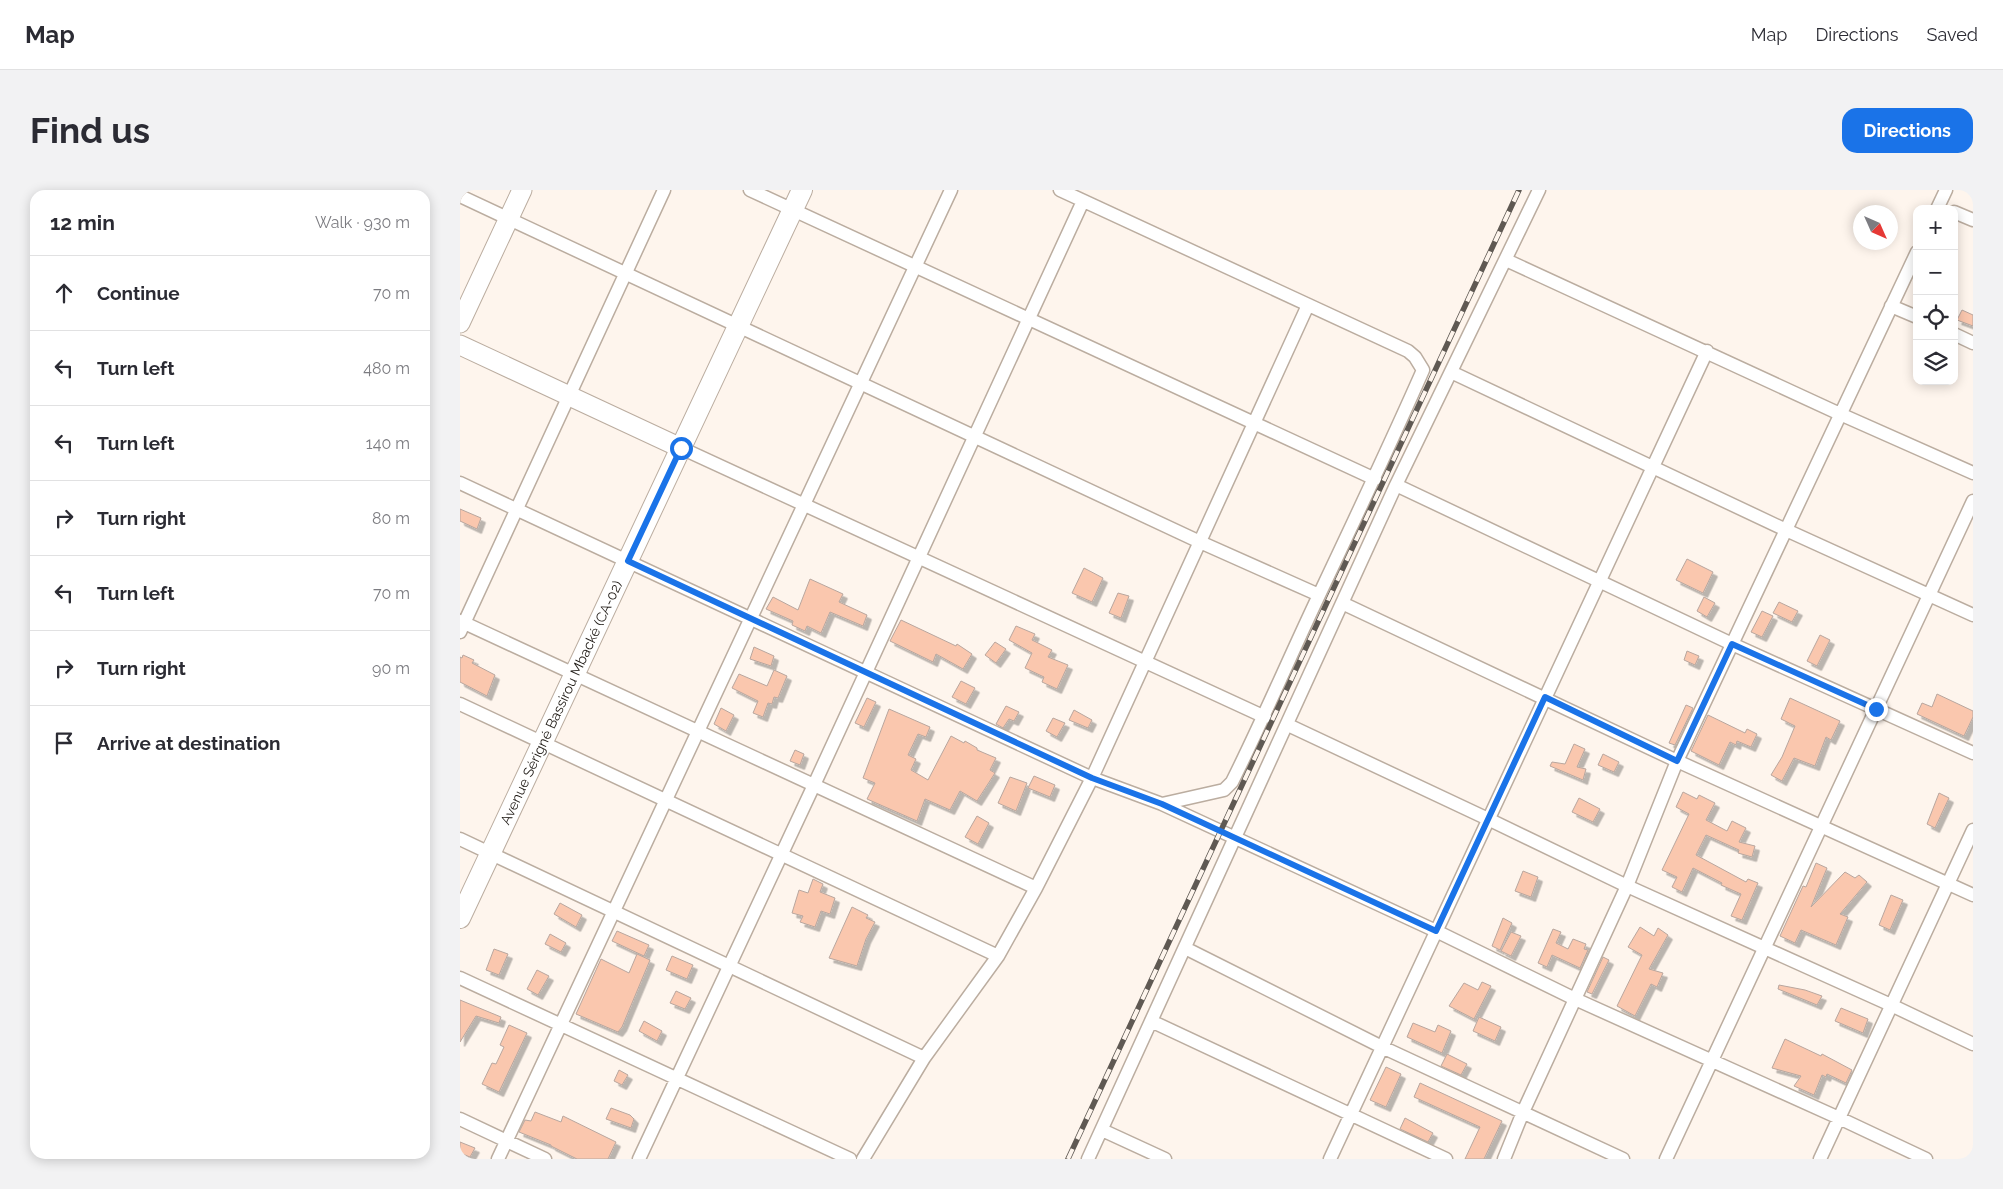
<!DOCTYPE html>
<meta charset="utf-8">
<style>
body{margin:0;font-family:Raleway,sans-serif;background:#f2f2f3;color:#2b2b33}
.controls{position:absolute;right:15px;top:15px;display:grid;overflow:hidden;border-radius:10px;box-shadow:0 2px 12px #0003}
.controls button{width:45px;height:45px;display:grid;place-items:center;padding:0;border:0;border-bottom:1px solid #e1e1e2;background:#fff;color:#2b2b33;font:25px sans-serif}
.compass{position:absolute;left:1393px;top:15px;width:45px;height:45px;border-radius:50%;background:#fff;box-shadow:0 2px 12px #0003;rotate:135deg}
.stop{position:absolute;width:15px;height:15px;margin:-11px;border:4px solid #1a73e8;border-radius:50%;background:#fff}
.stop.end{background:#1a73e8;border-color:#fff;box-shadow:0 1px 5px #0008}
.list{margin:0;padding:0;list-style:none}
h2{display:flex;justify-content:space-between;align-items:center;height:65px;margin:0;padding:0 20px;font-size:21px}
h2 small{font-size:16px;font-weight:400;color:#7c7c81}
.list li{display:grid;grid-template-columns:32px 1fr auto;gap:15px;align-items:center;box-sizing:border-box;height:75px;padding:0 20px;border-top:1px solid #e1e1e2}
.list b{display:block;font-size:19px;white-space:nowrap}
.list em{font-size:16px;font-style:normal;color:#7c7c81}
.icon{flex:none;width:28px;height:28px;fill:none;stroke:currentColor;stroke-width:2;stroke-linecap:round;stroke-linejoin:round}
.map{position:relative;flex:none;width:1513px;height:969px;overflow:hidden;border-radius:15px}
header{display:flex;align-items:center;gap:30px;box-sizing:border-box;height:70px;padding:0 25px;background:#fff;border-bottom:1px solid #e1e1e2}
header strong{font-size:24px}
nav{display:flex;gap:28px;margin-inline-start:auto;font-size:18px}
.intro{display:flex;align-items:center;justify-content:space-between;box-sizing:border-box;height:120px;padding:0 30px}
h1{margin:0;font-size:35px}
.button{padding:12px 22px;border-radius:15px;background:#1a73e8;color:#fff;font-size:18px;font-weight:700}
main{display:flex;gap:30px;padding:0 30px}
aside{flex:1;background:#fff;border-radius:15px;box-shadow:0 2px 12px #0003}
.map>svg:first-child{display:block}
</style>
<header>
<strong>Map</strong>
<nav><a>Map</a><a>Directions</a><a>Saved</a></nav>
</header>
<div class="intro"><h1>Find us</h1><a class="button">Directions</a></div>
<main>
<aside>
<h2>12 min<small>Walk · 930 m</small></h2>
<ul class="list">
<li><svg class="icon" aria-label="ahead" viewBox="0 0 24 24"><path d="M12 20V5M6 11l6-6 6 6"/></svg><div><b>Continue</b></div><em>70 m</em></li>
<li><svg class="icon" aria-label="left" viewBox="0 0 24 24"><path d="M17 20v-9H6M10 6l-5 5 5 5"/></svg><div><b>Turn left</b></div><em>480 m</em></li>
<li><svg class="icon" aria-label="left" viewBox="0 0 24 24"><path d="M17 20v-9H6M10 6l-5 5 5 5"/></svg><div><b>Turn left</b></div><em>140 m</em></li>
<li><svg class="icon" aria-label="right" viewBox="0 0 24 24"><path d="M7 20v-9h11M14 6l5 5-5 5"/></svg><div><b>Turn right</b></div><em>80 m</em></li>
<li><svg class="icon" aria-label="left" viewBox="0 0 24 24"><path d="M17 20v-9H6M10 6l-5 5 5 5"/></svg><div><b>Turn left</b></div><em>70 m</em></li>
<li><svg class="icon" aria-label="right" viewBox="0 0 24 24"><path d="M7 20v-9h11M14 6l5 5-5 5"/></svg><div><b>Turn right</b></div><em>90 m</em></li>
<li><svg class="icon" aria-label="arrive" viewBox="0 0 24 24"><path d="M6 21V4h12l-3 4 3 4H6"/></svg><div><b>Arrive at destination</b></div></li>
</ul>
</aside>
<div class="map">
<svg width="1513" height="969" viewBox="0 0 1513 969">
<defs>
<filter id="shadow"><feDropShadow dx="4.5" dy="4.5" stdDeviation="0" flood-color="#0004"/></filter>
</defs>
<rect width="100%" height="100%" fill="#fef5ed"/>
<path fill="#fac7ae" stroke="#b8a69e" filter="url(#shadow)" d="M1502 120 1513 125V136L1497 130Z
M0 319 21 328 17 339 0 331Z
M1227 369 1253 382 1243 403 1216 390Z
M624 378 643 388 632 412 612 403Z
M350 389 383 404 379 412 407 425 403 436 370 422 361 443 347 436 345 441 332 435 333 431 306 419 313 407 338 420Z
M658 403 669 406 661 428 649 423Z
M1244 407 1255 413 1247 427 1237 421Z
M1319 412 1338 421 1332 432 1313 423Z
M1302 421 1313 426 1302 447 1291 442Z
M441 430 496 456 497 454 512 464 503 479 476 464 473 472 430 451Z
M556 436 575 444 572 450 592 460 588 467 608 475 597 499 582 492 584 487 565 478 572 463 549 450Z
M1360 445 1370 450 1357 476 1347 471Z
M535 452 546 459 536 473 525 465Z
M294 457 314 466 311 476 290 469Z
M1227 461 1239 466 1235 475 1224 470Z
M3 465 14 470 12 473 35 485 27 506 0 492V467L2 468Z
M314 480 327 486 318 508 314 507 312 514 308 513 303 527 293 523 298 511 272 498 279 484 307 496Z
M501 491 515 498 506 514 492 507Z
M1477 504 1513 521V527L1504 546 1457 524 1462 513 1472 517Z
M407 508 416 512 404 537 395 533Z
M1330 508 1380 531 1371 550 1366 547 1355 576 1334 568 1322 591 1311 585 1322 567 1335 536 1321 529Z
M1226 515 1233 518 1215 555 1209 553Z
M546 516 559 522 554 531 549 529 543 538 536 534Z
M261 518 274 525 266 541 254 534Z
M429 519 470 537 466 547 458 544 448 565 456 569 451 580 468 590 491 546 504 553 505 551 517 558V560L536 568 530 580 535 583 517 611 500 601 490 620 465 609 457 631 407 609 415 593 403 588Z
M614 520 632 530 628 538 609 530Z
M1248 525 1285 543 1287 539 1297 544 1291 557 1277 551 1276 555 1270 552 1259 575 1231 561Z
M593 528 605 533 597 547 586 541Z
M1114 554 1125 559 1117 577 1126 579 1123 590 1090 576 1092 572 1105 574Z
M335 560 344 564 340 575 330 571Z
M1143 564 1159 572 1154 582 1138 575Z
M574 586 595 595 590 607 568 598Z
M550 587 567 593 556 621 538 613Z
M1223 602 1237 609 1239 605 1255 613 1246 630 1267 641 1272 631 1286 638 1279 652 1295 656 1292 667 1278 663 1279 660 1246 645 1236 665 1286 692 1288 689 1298 693 1282 730 1271 726 1281 704 1261 695 1262 693 1233 678 1222 702 1212 697 1217 687 1202 680 1229 624 1216 617Z
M1479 603 1489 608 1475 638 1467 634Z
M1119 608 1140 619 1133 632 1112 622Z
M517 626 529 633 518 654 505 647Z
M1356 673 1367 678 1351 717 1385 682 1395 688 1399 685 1407 692 1380 724 1388 727 1376 755 1341 740 1335 753 1320 746 1343 696 1346 697Z
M1063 681 1078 687 1071 707 1055 701Z
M353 689 363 694 360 702 375 708 370 724 361 721 355 737 340 732 343 726 332 723 339 700 348 703Z
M1431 705 1443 710 1430 740 1419 735Z
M100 713 122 725 116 737 94 724Z
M392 717 408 725 406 728 415 732 406 749 397 776 369 768Z
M1043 728 1052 733 1040 760 1032 756Z
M1180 737 1194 746 1198 738 1208 745 1189 779 1203 783 1197 797 1191 794 1175 826 1157 816 1182 765 1168 757Z
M1093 739 1101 742 1096 753 1108 759 1113 749 1126 754 1124 759 1128 760 1120 778 1092 765 1087 777 1078 773Z
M157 741 189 755 184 766 152 751Z
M1051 742 1061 746 1051 766 1041 761Z
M90 744 106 753 101 762 85 754Z
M34 759 48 764 39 785 26 780Z
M177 764 190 770 162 837 158 842 116 824 141 769 169 783Z
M212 766 233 775 227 789 206 780Z
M1143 767 1149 770 1132 804 1127 802Z
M77 780 89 786 78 805 67 799Z
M1022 792 1031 796 1014 829 989 816 1004 793 1018 800Z
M1319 795 1345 800 1362 806 1357 815 1318 799Z
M216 801 231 808 225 819 210 813Z
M0 810 41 827 39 833 16 826 0 852Z
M1381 818 1408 829 1403 843 1375 831Z
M1019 827 1041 837 1035 851 1013 841Z
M184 831 202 841 197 851 179 841Z
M953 833 975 842 978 835 991 841 982 863 947 847Z
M49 835 67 843 39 902 22 894 32 873 36 874 44 857 40 855Z
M1325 849 1361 866 1362 864 1392 880 1386 893 1367 884 1366 887 1362 885 1354 905 1334 896 1341 886 1312 878Z
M987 864 1007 874 1001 885 981 876Z
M926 877 941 884 926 917 910 910Z
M159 880 168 885 162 895 154 891Z
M960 893 1042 931 1024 969H1005L1020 937 954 907Z
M151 918 170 925 174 929 171 938 146 929Z
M75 922 101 932 103 926 156 952 148 969H117L91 956V955L59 942 65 930 71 931Z
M945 928 973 943 968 952 940 939Z
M0 952 15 958 10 967 0 963Z"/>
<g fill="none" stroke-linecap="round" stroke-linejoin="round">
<g stroke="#bbada0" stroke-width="15">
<path id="street" d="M290 0 915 289
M0 6 740 352 859 405
M1477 19 1486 0
M1494 22 1513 30
M1046 70 1380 224 1513 283
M1431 116 1457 127
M1494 144 1513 153
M991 182 1326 340 1513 425
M221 258 805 527
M0 293 632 588 702 614 764 600 772 592C803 530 830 466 860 403 895 329 930 255 963 180L955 167 948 161 600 0
M936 295 1272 454 1513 563
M882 413 1217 571 1513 705
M0 431 576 698
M0 442 204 0
M0 514 538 766
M828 535 1028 629 1167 696 1431 815 1513 854
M702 614 976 741 1115 809 1379 928 1466 969
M0 649 464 868
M725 758 922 857 1163 969
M0 788 390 969
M691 831 986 969
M0 929 85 969
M642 940 705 969
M38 969 491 0
M179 969 354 595 623 11
M403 969 464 868 538 766 576 698 632 588 848 115
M628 969 936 295 1079 0
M870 969 1247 161
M1044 969 1063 922 1167 696 1217 571 1457 62
M1206 969 1513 311
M1360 969 1513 640"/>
</g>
<g stroke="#bbada0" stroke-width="21">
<path id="secondary" d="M0 133 62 0
M0 155 221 258"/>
</g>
<g stroke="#bbada0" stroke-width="22">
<g id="primary">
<path id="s1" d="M0 728 342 0"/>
</g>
</g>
<use href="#street" stroke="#fff" stroke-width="12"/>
<use href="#secondary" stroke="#fff" stroke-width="19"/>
<use href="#primary" stroke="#fff" stroke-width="20"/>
<g stroke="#5f5953" stroke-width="5.5">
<path id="rail" d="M608 969 1059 0"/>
</g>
<use href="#rail" stroke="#fef5ed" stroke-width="4" stroke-dasharray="11" stroke-linecap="butt"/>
</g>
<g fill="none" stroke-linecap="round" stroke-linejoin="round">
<path stroke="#1a73e8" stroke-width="6" d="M221 258 168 371 632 588 702 614 976 741 1085 507 1217 571 1272 454 1416 519"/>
</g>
<g text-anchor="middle" stroke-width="4" stroke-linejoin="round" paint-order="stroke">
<g font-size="14" fill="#1f1a15" stroke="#fef5ed">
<text dy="5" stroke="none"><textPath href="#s1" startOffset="238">Avenue Sérigné Bassirou Mbacké (CA-02)</textPath></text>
</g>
</g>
</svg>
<div class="controls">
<button>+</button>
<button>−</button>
<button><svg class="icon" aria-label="locate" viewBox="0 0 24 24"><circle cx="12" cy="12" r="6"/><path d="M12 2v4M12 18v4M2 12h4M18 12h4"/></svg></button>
<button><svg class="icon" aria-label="layers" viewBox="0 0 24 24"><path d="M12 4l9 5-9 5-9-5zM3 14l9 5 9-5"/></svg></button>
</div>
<svg class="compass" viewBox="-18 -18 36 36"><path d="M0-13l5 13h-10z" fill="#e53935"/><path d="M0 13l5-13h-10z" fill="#7c7c81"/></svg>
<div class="stop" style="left:221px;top:258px"></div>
<div class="stop end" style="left:1416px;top:519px"></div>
</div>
</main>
